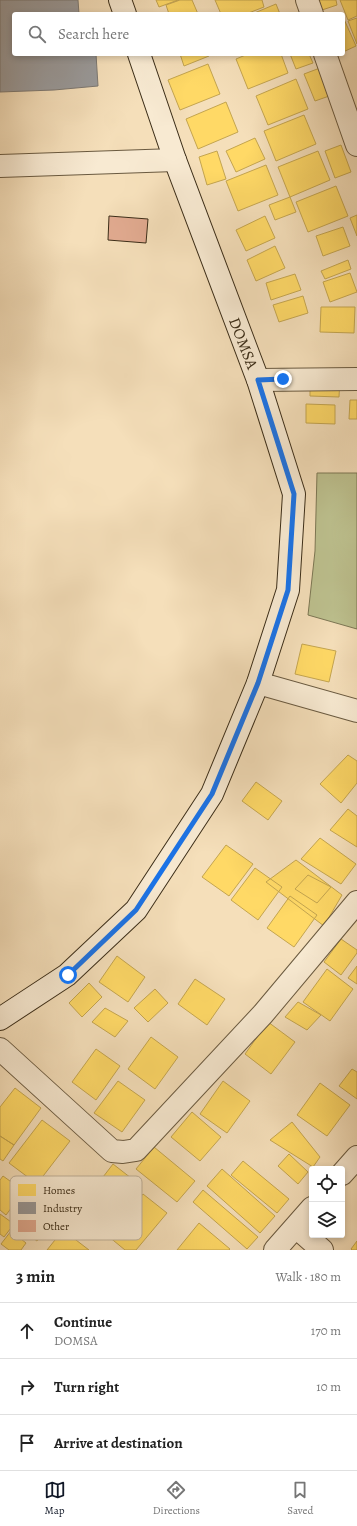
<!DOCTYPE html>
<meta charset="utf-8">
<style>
body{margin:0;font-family:Alegreya,serif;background:#f2f2f2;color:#222}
.controls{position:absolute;right:12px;bottom:12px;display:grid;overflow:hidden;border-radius:4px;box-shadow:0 2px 6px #0003}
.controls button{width:36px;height:36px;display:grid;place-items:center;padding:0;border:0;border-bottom:1px solid #e0e0e0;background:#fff;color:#222;font:20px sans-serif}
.stop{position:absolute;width:12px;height:12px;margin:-9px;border:3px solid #1a73e8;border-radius:50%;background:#fff}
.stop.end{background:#1a73e8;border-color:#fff;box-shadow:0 1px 4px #0008}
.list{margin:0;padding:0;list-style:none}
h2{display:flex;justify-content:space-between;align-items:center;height:52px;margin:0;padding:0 16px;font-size:17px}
h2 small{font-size:13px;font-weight:400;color:#767676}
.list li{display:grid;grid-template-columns:26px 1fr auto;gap:12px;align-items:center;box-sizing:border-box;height:56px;padding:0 16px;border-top:1px solid #e0e0e0}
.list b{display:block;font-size:15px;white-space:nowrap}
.list p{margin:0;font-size:13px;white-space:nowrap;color:#767676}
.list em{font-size:13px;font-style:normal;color:#767676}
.icon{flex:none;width:22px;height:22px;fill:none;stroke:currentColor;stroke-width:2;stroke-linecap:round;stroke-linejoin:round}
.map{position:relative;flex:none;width:357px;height:1250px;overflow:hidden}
.search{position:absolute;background:#fff;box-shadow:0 2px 6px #0003;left:12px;right:12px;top:12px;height:44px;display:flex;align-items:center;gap:10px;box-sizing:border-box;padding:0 14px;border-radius:4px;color:#767676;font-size:15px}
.sheet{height:220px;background:#fff}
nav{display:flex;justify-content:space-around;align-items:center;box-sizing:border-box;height:56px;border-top:1px solid #e0e0e0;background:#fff;font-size:11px;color:#767676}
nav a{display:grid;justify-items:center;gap:2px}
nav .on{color:#111827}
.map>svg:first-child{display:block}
</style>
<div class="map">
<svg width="357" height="1250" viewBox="0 0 357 1250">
<rect width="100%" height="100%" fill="#f5dfba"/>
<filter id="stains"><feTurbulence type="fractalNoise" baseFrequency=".005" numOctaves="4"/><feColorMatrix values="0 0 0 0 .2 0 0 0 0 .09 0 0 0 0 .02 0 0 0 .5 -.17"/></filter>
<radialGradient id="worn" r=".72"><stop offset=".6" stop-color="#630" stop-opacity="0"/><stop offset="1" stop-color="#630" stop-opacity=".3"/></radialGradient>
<path fill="#bdc18f" stroke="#7c7754" d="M317 473H357V629L308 615 315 551Z"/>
<path fill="#ffd966" stroke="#c4a54f" d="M156 0H178L159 7Z
M180 0H192L198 14H169L166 5Z
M215 0H262L264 7 246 14H221Z
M319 0H336L337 5 322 10Z
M340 0H357V16L348 20Z
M276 4 280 14H252Z
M343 17 356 46 343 52Z
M357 18V44L348 21Z
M180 54H208L209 56 184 66Z
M248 54H281L288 73 248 89 236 59Z
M290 54H309L313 63 296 69Z
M208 64 220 94 180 110 168 80Z
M320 68 332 95 315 101 304 74Z
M296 79 308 109 268 125 256 96Z
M226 102 238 132 198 149 186 119Z
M304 115 316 144 276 161 264 131Z
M255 138 265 159 236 172 226 151Z
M341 145 351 172 335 178 325 151Z
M217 151 226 179 207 185 199 157Z
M318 151 330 180 290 197 278 167Z
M266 165 278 195 238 211 226 181Z
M336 186 348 216 308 232 296 202Z
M290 197 296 212 275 220 269 205Z
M357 215V236L350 218Z
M265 216 275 238 246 251 236 230Z
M343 227 350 246 323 256 316 236Z
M275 246 285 268 256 281 247 260Z
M348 260 351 269 325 279 321 271Z
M350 273 357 292 330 302 323 282Z
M295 274 301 290 271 300 266 283Z
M303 296 308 313 279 322 273 305Z
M321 307H355L354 333 320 332Z
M310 377 340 378 339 397 310 396Z
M350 400H357V419H349Z
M306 404 335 405V424L306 423Z
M302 644 336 651 329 682 295 674Z
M348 755 357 761V783L341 803 320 784Z
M256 782 282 801 268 820 242 801Z
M348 809 357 816V847L330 830Z
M320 838 356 864 341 884 301 859Z
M226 845 253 864 229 896 202 877Z
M296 860 342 895 324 926 266 882Z
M255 868 282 887 258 920 231 900Z
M308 875 331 887 317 903 295 889Z
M290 896 317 915 294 947 267 928Z
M341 939 357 950V953L341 975 324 962Z
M117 956 145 977 128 1002 99 982Z
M357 966V984L348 978Z
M327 969 353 989 330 1021 303 1002Z
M195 979 225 999 207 1025 178 1004Z
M89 983 102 997 82 1017 69 1003Z
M155 989 168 1003 148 1022 134 1008Z
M298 1002 321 1015 307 1030 285 1017Z
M105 1008 128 1021 115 1037 92 1022Z
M268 1022 295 1042 271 1074 245 1054Z
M151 1037 178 1057 155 1089 128 1069Z
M96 1049 120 1066 96 1100 72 1082Z
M352 1069 357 1072V1099L339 1086Z
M118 1081 145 1100 122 1132 94 1113Z
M223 1081 250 1101 227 1133 200 1114Z
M320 1083 350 1105 327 1136 297 1115Z
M15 1088 41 1108 14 1145 0 1136V1107Z
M192 1112 221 1137 200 1161 171 1137Z
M42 1120 70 1141 37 1184 9 1163Z
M292 1122 320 1157 313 1167 270 1140Z
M0 1136 14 1145 3 1161 0 1159Z
M154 1147 195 1181 177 1202 136 1169Z
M289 1154 308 1172 298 1184 278 1166Z
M243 1161 289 1199 277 1213 231 1175Z
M113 1164 131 1178 97 1220 80 1207Z
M222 1169 275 1216 260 1233 207 1186Z
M3 1176 24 1191 6 1215 0 1210V1180Z
M203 1190 258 1237 247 1249 193 1202Z
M143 1194 167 1213 136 1250H125L108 1236Z
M34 1202 55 1217 37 1241 16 1226Z
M0 1214 14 1224 4 1237 0 1234Z
M199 1223 230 1249 229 1250H177Z
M63 1230 89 1250H47Z
M11 1231 26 1243 21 1250H9L1 1244Z
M357 1241V1250H352L351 1249Z"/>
<path fill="#999" stroke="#7d7972" d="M0 0H78L79 14H14V54H96L98 86 54 90 0 92Z"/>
<path fill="#e2ab91" stroke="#3b2d18" d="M109 216 148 219 146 243 108 240Z"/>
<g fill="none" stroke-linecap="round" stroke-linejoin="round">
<g stroke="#6a5a40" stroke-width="24">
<path id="minor" d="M307 0 312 14
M325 54 357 145
M0 166 175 160
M258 380 357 379
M258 683 357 711
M0 1049 112 1151 123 1152 136 1150 263 1014 357 902
M342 1174 357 1157
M296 1227 322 1250
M275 1250 312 1208"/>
</g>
<g stroke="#3b2d18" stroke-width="24">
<path id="secondary" d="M120 0 125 14
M0 1019 67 975 136 910 212 794 258 683 288 590 294 494 258 380 175 160 139 54"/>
</g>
<use href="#minor" stroke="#f8ead2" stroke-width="22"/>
<use href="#secondary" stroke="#f8ead2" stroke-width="22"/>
</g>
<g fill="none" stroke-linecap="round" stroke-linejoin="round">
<path stroke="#1a73e8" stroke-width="5" d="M68 975 136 910 212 794 258 683 288 590 294 494 258 380 283 379"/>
</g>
<g text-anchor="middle" stroke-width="4" stroke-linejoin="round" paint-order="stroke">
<g font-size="16" fill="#3b2d18" stroke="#f8ead2">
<text transform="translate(244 343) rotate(69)" y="6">DOMSA</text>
</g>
</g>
<rect x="10" y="1176" width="132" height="64" rx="6" fill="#f8ead2" stroke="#bfb19a" stroke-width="1"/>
<rect x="18" y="1184" width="18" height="12" fill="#ffd966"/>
<rect x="18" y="1202" width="18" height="12" fill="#999"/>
<rect x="18" y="1220" width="18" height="12" fill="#e2ab91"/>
<g font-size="11" fill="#3b2d18">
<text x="43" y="1194">Homes</text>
<text x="43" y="1212">Industry</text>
<text x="43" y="1230">Other</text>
</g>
<rect width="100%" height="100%" filter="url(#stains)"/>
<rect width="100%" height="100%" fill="url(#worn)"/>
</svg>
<div class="controls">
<button><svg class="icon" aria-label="locate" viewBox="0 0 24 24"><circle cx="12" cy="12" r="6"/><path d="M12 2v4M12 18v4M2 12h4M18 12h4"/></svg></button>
<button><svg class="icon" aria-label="layers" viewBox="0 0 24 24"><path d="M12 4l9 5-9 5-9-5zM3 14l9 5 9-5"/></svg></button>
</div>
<div class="stop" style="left:68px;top:975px"></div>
<div class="stop end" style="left:283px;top:379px"></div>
<div class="search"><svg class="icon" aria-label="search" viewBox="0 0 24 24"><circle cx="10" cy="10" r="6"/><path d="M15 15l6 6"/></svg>Search here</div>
</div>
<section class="sheet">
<h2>3 min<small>Walk · 180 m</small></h2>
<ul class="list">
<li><svg class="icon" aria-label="ahead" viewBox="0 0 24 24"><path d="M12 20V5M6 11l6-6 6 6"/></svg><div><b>Continue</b><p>DOMSA</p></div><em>170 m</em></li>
<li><svg class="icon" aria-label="right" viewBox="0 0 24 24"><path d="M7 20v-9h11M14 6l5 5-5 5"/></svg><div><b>Turn right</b></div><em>10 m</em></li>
<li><svg class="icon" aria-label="arrive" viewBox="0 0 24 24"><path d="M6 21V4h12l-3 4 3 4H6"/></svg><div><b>Arrive at destination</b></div></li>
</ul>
</section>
<nav>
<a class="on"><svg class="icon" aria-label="map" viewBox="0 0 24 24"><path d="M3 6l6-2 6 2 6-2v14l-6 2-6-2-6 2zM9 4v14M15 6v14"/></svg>Map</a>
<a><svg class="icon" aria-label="directions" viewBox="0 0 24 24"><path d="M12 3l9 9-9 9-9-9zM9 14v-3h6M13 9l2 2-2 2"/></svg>Directions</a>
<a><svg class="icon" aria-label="saved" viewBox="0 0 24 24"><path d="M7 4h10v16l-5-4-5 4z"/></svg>Saved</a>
</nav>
